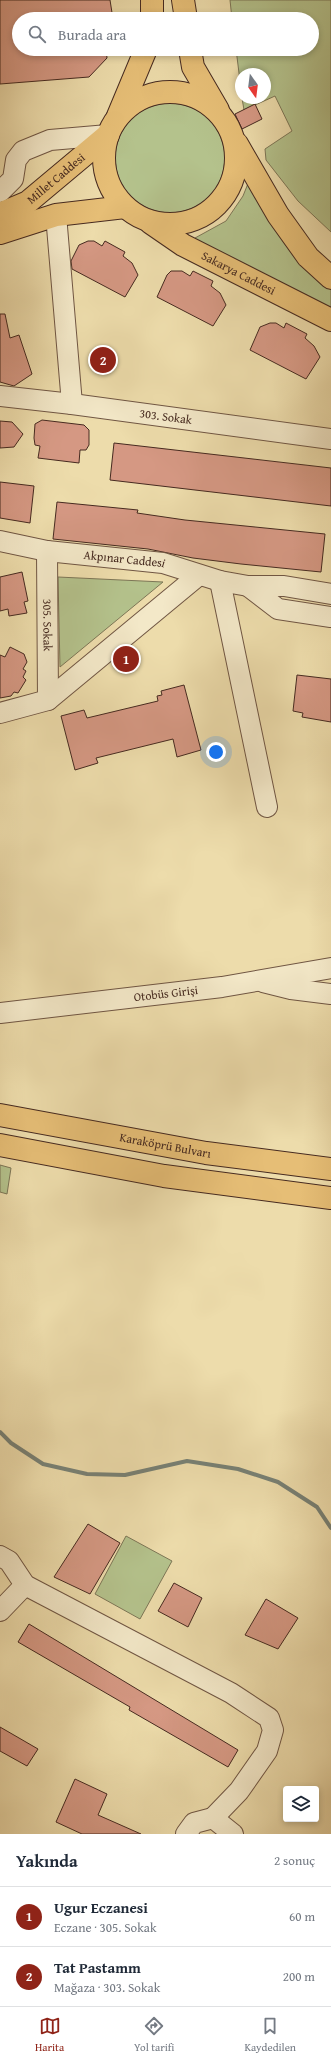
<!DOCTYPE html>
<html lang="tr">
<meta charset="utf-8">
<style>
body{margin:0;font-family:"Gentium Book Plus",serif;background:#f6f6f7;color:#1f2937}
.controls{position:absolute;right:12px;bottom:12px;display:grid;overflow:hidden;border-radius:4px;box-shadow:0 2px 6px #0003}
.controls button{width:36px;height:36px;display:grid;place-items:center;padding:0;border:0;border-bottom:1px solid #e0e1e3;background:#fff;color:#1f2937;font:20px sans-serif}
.compass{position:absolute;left:235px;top:68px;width:36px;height:36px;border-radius:50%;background:#fff;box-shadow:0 2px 6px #0003;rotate:166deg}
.you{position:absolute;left:216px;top:752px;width:14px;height:14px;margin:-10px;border:3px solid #fff;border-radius:50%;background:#1a73e8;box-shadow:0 0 0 6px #1a73e833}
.badge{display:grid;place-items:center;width:26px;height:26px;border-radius:50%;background:#8f2418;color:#fff;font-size:13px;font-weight:700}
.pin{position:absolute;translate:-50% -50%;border:2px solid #fff;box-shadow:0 1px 4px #0006}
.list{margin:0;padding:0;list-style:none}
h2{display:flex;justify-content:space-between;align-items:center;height:52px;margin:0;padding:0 16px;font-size:17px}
h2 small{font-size:13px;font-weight:400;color:#747a83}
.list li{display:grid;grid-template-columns:26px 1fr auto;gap:12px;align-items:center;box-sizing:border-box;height:60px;padding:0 16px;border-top:1px solid #e0e1e3}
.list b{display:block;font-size:15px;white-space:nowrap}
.list p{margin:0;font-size:13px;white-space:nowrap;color:#747a83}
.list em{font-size:13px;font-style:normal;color:#747a83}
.icon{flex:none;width:22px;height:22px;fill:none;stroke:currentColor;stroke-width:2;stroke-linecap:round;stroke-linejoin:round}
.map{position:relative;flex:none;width:331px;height:1834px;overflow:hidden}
.search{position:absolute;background:#fff;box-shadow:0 2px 6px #0003;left:12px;right:12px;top:12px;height:44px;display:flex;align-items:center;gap:10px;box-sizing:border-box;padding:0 14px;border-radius:22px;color:#747a83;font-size:15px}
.sheet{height:172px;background:#fff}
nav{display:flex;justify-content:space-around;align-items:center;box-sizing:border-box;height:56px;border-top:1px solid #e0e1e3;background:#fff;font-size:11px;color:#747a83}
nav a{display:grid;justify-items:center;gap:2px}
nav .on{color:#8f2418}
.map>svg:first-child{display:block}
</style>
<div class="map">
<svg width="331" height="1834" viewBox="0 0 331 1834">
<rect width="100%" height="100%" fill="#eddcab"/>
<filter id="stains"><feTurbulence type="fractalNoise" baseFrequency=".005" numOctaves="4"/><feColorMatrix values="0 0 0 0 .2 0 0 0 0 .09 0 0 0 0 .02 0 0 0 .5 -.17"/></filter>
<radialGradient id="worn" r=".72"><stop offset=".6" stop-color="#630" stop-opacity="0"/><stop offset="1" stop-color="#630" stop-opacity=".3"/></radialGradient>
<path fill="#b4c28c" stroke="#7d7656" d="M230 0H331V232L298 201 266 160 265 149 292 131 275 96 244 110 242 98H265V74H241V89L236 49H312V19H232Z
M115 158a55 55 0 1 1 110 0a55 55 0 1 1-110 0Z
M249 181 308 268 331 289V312L195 241V238L226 221 243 196Z
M58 577 163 582 60 667Z
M0 1165 11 1168 7 1194 0 1192Z
M126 1536 172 1561 140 1619 95 1594Z"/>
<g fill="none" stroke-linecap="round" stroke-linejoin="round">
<path stroke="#788175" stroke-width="4" d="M0 1432 11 1443 43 1464 87 1474 125 1475 187 1461 238 1469 278 1482 317 1507 331 1528"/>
</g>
<path fill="#d59883" stroke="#462a20" d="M0 0H110L113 19H19V49H106L107 58 89 77 0 84Z
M255 104 262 119 242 129 235 114Z
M88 241H94L102 246 105 241 125 252 123 256 132 263 138 275 125 297 72 269 71 261 79 245Z
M171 271H182L190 276 193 271 213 281 211 286 220 293 226 305 213 326 157 297 167 275Z
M0 314H5L10 338 19 335 32 374 14 386 0 382Z
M270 323H276L284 328 286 323 307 334 305 338 314 346 320 357 306 379 250 350 260 327Z
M42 420 84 425 89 430V445L86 450H80L79 463 38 458 40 446 35 445 34 438 35 424Z
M0 421 12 422 23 434 14 447 0 448Z
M114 443 331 468V506L110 480Z
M0 482 34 486 30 523 0 518Z
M57 502 138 510 137 513 185 520 325 534 321 572 241 564 193 558 148 549 53 539Z
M22 572 28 601 24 602 27 613 9 616 8 609 0 611V577Z
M10 647 24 654 27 662 23 669 26 671 23 677 26 680 18 693 14 692 11 696 0 698V655L5 657Z
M297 675 331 679V722L302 717 303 713 293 711Z
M184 685 201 750 177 757 173 739 96 758 98 763 75 770 61 716 84 710 87 718 158 701 157 696 162 695 161 691Z
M88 1524 120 1543 90 1594 54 1577Z
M174 1583 202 1598 188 1627 158 1611Z
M266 1599 298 1618 278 1649 245 1635Z
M29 1624 238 1750 228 1767 129 1710 130 1707 18 1642Z
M0 1727 38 1749 27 1766 0 1751Z
M75 1779 107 1794 98 1815 141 1834H82L56 1822Z"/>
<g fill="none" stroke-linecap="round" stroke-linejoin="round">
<g stroke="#705643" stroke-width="22">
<g id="minor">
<path d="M0 192 13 179 16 160 23 151 50 140 108 135"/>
<path d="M56 215 72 404"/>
<path id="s1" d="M0 396 72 404 331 439"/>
<path id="s2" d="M0 541 47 551 163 563 220 581 248 586H284L331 594"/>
<path id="s3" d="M47 551 48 700"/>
<path d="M220 581 267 807"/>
<path d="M248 586 278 609 331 617"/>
<path d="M0 713 48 700 199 575"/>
<path d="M263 982 291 989 331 994"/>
<path id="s4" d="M0 1013 222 987 331 968"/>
<path d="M0 1556 9 1561 25 1585 231 1693 269 1718 273 1730 267 1751 239 1791 213 1818"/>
<path d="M0 1611 25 1585"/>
<path d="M213 1818 233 1834"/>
<path d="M186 1834 194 1823 213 1818"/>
</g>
</g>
<g stroke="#462a20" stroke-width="24">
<g id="major">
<path d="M183 0 186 19"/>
<path d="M152 19V0"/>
<path d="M190 49 193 67 218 110"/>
<circle cx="170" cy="158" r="66"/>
<path d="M118 116 146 49"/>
<path d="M237 144 278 215 308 257 331 278"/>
<path id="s5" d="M0 214 28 202 108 135"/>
<path id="s6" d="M151 223 183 245 331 320"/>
<path d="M0 233 56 215 125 207"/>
</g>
</g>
<g stroke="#462a20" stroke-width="24">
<g id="highway">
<path id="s7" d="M0 1115 206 1153 331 1169"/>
<path d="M0 1145 164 1176 331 1198"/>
</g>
</g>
<use href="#minor" stroke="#f3e8c8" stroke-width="20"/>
<use href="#major" stroke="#e6be76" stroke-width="22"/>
<use href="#highway" stroke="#e6be76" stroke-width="22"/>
</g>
<g text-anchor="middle" stroke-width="3" stroke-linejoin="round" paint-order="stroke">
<g font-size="12" fill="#462a20" stroke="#f3e8c8">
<text dy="4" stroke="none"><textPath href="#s5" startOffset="67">Millet Caddesi</textPath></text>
<text dy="4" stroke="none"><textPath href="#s6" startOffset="101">Sakarya Caddesi</textPath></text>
<text dy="4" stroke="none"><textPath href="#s1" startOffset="167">303. Sokak</textPath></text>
<text dy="4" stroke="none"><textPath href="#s2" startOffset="126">Akpınar Caddesi</textPath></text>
<text dy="4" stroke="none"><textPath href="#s3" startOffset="74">305. Sokak</textPath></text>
<text dy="4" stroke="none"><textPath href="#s4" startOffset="167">Otobüs Girişi</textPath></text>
<text dy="4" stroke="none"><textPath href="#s7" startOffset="168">Karaköprü Bulvarı</textPath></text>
</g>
</g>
<rect width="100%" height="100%" filter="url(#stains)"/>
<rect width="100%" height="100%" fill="url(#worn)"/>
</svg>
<div class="controls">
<button><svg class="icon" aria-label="layers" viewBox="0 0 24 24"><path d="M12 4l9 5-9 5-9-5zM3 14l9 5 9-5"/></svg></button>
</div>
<svg class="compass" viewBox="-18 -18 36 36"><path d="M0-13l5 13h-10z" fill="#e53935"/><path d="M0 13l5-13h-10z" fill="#747a83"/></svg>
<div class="you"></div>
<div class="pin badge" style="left:126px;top:659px">1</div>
<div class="pin badge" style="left:103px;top:360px">2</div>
<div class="search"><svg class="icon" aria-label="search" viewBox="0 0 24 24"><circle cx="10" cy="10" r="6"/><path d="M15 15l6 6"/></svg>Burada ara</div>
</div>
<section class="sheet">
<h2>Yakında<small>2 sonuç</small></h2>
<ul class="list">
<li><span class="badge">1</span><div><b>Ugur Eczanesi</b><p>Eczane · 305. Sokak</p></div><em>60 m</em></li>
<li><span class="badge">2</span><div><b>Tat Pastamm</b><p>Mağaza · 303. Sokak</p></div><em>200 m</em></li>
</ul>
</section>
<nav>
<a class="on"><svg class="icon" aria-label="map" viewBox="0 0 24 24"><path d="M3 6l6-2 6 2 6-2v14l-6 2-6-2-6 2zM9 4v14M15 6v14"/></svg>Harita</a>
<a><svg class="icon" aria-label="directions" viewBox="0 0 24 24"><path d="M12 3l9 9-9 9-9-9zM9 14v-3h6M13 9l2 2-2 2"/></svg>Yol tarifi</a>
<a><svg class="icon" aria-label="saved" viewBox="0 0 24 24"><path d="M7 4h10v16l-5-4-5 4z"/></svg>Kaydedilen</a>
</nav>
